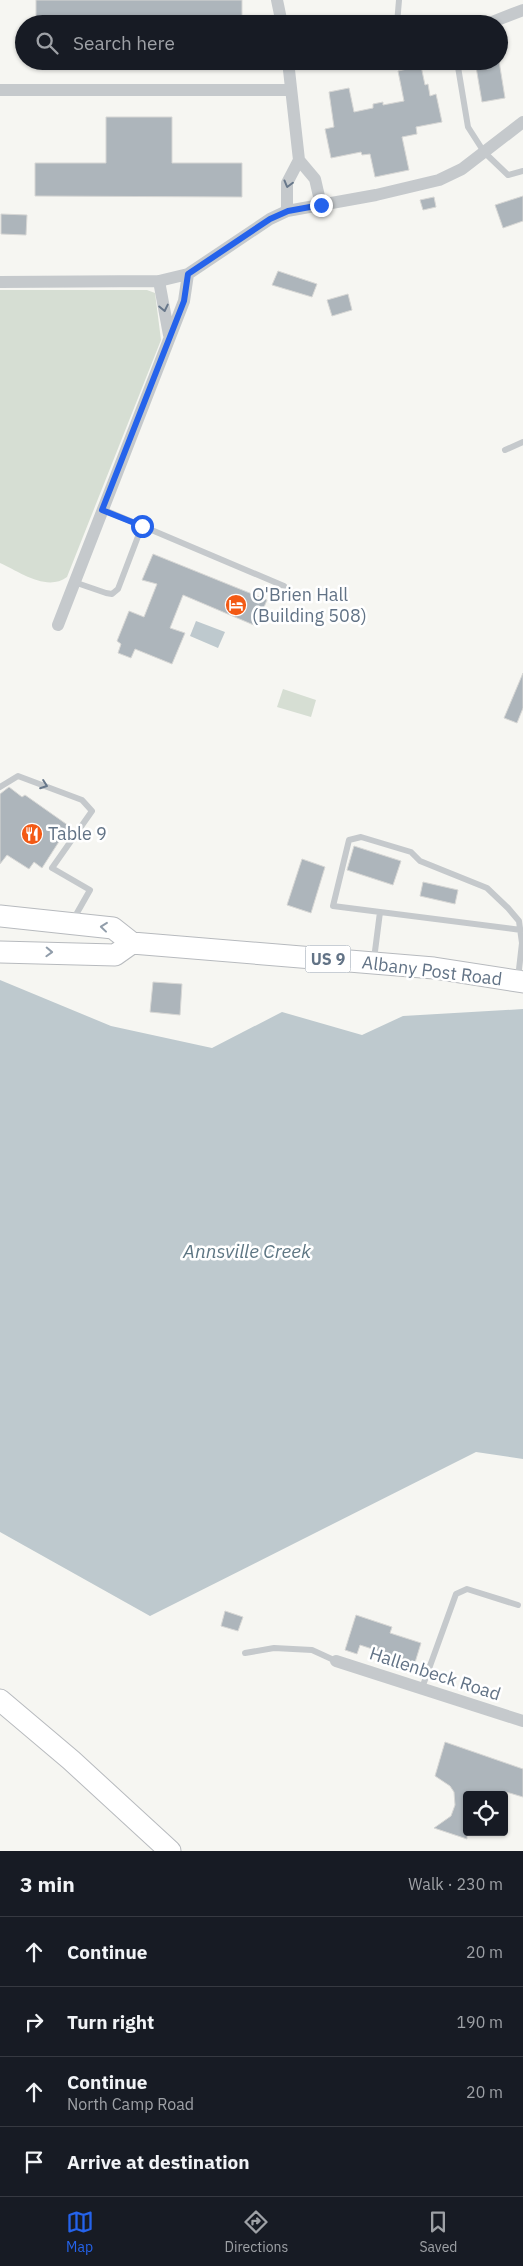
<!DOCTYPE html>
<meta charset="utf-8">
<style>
body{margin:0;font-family:"IBM Plex Sans",sans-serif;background:#20242c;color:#f1f3f6}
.controls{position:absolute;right:15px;bottom:15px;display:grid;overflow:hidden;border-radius:5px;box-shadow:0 1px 4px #0004}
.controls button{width:45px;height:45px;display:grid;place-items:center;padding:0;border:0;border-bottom:1px solid #363941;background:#171b24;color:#f1f3f6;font:25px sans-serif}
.stop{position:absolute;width:15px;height:15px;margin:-11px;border:4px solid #2563eb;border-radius:50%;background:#fff}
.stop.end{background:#2563eb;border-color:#fff;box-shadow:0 1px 5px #0008}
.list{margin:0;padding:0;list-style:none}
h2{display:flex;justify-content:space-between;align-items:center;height:65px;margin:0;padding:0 20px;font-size:21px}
h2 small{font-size:16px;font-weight:400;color:#9ea1a6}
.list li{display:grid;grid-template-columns:32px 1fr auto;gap:15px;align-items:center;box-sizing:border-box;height:70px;padding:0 20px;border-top:1px solid #363941}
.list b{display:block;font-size:19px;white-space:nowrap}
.list p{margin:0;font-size:16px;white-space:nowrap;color:#9ea1a6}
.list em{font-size:16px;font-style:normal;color:#9ea1a6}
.icon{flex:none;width:28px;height:28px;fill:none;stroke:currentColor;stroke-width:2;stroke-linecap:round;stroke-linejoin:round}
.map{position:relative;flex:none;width:523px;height:1851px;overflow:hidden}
.search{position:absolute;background:#171b24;box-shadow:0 1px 4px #0004;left:15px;right:15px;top:15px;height:55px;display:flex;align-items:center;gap:12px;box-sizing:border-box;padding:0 18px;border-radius:28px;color:#9ea1a6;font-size:19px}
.sheet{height:345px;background:#171b24}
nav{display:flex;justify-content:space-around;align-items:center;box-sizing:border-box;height:70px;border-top:1px solid #363941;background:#171b24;font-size:14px;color:#9ea1a6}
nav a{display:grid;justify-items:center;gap:2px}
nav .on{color:#2563eb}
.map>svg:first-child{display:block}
</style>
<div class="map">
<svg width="523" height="1851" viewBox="0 0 523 1851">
<rect width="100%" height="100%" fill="#f6f6f2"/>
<path fill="#d6ded3" d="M0 290H147L155 293 161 340 67 577C47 592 20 572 0 563Z
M283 689 316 700 311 717 277 707Z"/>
<path fill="#bec9ce" d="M196 621 225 632 218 648 190 636Z
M0 980 111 1026 212 1048 282 1012 362 1035 403 1016 523 1009V1459L476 1452 150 1616 0 1532Z"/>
<path fill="#adb5bb" stroke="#d7d7d5" d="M36 0H242V17H172V24H106V17H36Z
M475 61H499L505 98 482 102Z
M421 66 425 85 428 84 430 96 436 94 442 122 416 127 417 134 402 137 409 170 375 177 370 154 362 155 361 152 331 158 325 129 334 127 329 92 349 88 354 112 373 108V104L383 102V105L404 101 398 71Z
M106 117H172V163H242V197L35 196V163H106Z
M523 196V221L503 228 495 205Z
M434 197 436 207 423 210 420 200Z
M1 214 27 215 26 235 1 234Z
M278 271 317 284 312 297 272 285Z
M348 294 352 310 332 316 327 300Z
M153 554 267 600 256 626 183 595 170 628 185 633 172 664 135 649 131 658 118 653 121 644 117 641 129 611 144 617 157 584 142 580Z
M523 673V708L517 723 504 718Z
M9 787 22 797 25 795 69 826 42 868 34 862 29 869 7 855 0 864V794Z
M354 846 401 861 393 885 347 870Z
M302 859 325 867 311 913 287 905Z
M423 882 458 890 455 904 420 896Z
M153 982 182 984 180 1015 150 1012Z
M225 1611 243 1617 238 1631 221 1626Z
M356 1615 392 1627 390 1633 421 1643 413 1669 398 1664 400 1658 360 1645 357 1654 345 1650Z
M445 1742 523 1769V1797L506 1792 505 1795H467V1839L434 1828 451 1816 455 1805 454 1792 450 1786 435 1776Z"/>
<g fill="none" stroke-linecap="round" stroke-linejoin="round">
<g stroke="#b7babe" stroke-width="23">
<path id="trunk" d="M0 916 113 928 132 943 434 968 523 982
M0 952 115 955 132 943
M0 1700 71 1760 170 1851"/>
</g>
<path stroke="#c5c9cc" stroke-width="6" d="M397 24 399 0
M457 61 468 127 484 152 508 175 523 171
M505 450 523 442
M102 509 284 586
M74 582 106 593 112 594 118 589 142 526
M0 787 18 776 82 800 92 811 52 868 90 890 73 920
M374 959 380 912
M518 978 522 943 519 921 508 908 487 888 420 861 411 852 361 837 349 840 333 906 521 930
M245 1653 274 1648 312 1650 336 1661
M422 1688 456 1594 467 1589 518 1605"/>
<path stroke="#c5c9cc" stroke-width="12" d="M277 0 282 24
M478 24 492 22 523 10
M288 61 299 160 315 179 321 205
M0 90H291
M287 211V183L299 160
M159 281 169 335
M0 282 159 281 188 274 270 219 287 211 376 195 439 180 462 169 523 122
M58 625 184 301 188 274
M336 1661 523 1721"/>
<use href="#trunk" stroke="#fff" stroke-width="21"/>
</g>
<defs><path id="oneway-chevron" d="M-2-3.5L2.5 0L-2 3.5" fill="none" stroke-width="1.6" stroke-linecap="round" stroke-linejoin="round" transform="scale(1.25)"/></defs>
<g stroke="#67778a">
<use href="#oneway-chevron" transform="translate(288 184) rotate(105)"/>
<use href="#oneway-chevron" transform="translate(164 308) rotate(78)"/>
<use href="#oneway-chevron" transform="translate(44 785) rotate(20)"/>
</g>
<g stroke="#919daa">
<use href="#oneway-chevron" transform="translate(104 927) rotate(-174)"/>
<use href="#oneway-chevron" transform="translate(49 952) rotate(2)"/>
</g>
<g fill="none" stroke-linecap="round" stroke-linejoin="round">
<path stroke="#2563eb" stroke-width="6" d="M142 526 102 510 184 301 188 274 270 219 288 211 321 205"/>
</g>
<defs>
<g id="hotel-disc" transform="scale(1.125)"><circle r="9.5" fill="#f35a15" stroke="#fff"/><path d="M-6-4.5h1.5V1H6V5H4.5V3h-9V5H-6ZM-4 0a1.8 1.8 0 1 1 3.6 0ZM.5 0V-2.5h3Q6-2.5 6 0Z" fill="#fff"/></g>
<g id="restaurant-disc" transform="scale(1.125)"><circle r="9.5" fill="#f35a15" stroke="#fff"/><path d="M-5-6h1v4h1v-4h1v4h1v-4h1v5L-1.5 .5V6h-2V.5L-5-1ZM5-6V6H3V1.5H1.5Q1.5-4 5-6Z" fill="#fff"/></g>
</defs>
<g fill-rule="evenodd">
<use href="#hotel-disc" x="236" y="605"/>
<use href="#restaurant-disc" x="32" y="834"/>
</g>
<g text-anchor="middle" stroke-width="5" stroke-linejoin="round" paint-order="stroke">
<rect fill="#fff" stroke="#919daa" stroke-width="1" x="305.5" y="945.5" width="45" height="27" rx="4"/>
<g font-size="16" font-weight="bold" fill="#627386">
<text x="328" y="965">US 9</text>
</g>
<g font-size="18" fill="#627386" stroke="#fff" text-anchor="start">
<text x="252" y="601">O'Brien Hall<tspan x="252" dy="21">(Building 508)</tspan></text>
<text x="48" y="840">Table 9</text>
</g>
<g font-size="18" fill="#627386" stroke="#fff">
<text transform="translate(432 971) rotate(7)" y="6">Albany Post Road</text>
<text transform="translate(435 1674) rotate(18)" y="6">Hallenbeck Road</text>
</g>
<g font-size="19" font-style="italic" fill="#5e7683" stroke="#fff">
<text x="247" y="1258">Annsville Creek</text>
</g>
</g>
</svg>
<div class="controls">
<button><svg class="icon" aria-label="locate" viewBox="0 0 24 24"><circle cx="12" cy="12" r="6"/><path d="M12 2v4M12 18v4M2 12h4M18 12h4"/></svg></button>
</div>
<div class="stop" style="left:142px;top:526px"></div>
<div class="stop end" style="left:321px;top:205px"></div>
<div class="search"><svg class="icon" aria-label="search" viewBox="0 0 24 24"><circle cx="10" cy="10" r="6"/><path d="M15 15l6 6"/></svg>Search here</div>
</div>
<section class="sheet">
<h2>3 min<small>Walk · 230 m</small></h2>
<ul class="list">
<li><svg class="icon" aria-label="ahead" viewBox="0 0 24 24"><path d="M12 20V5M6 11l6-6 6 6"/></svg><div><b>Continue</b></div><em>20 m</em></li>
<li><svg class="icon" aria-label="right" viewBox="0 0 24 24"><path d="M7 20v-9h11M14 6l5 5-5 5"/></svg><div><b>Turn right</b></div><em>190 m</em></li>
<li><svg class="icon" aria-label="ahead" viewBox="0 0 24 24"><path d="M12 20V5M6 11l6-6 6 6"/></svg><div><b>Continue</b><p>North Camp Road</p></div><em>20 m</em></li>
<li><svg class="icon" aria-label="arrive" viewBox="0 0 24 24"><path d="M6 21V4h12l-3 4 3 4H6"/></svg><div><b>Arrive at destination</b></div></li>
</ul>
</section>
<nav>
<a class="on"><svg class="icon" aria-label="map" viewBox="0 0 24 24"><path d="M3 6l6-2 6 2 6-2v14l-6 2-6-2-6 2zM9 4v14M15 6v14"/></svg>Map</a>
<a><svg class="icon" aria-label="directions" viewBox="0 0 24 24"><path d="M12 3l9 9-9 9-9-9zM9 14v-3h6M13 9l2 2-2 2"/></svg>Directions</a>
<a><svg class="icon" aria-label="saved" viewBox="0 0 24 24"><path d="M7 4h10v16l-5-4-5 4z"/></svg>Saved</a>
</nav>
